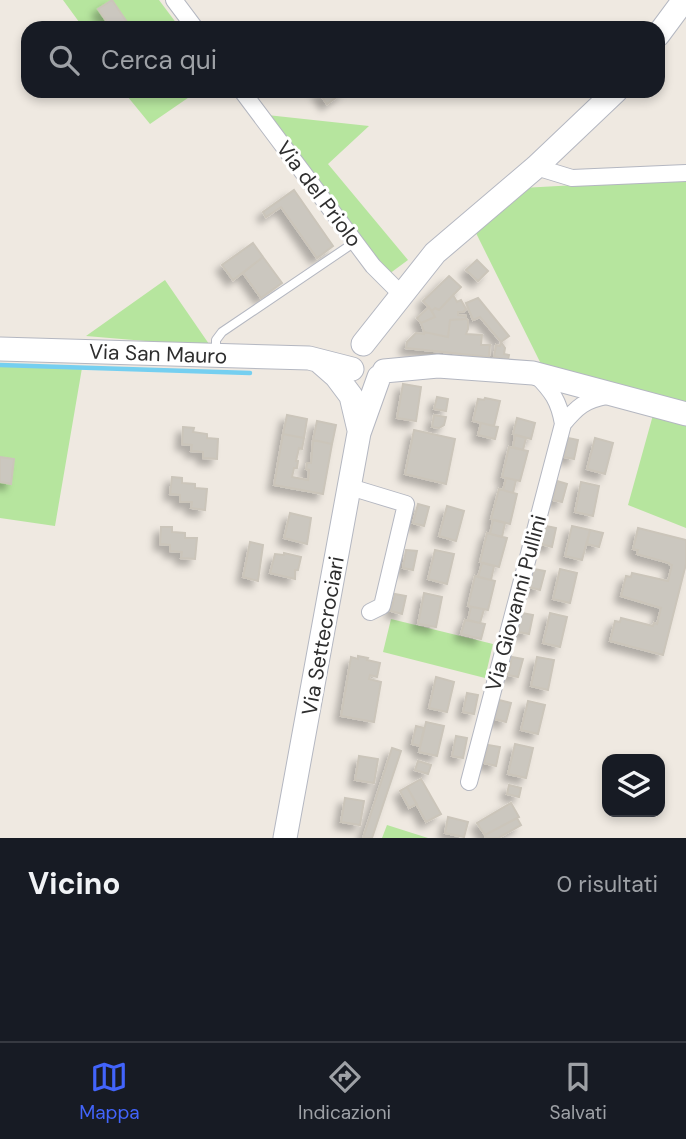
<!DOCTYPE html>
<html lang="it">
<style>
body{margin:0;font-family:"DM Sans",sans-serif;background:#242831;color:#f1f3f6}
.controls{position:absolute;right:21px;bottom:21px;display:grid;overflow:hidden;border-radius:14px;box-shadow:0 4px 10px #0003}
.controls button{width:63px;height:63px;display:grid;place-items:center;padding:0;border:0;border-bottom:2px solid #363941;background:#171b24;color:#f1f3f6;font:35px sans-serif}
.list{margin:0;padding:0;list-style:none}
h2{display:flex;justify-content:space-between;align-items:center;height:91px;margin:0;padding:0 28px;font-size:30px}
h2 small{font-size:23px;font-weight:400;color:#9ea1a6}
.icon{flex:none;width:38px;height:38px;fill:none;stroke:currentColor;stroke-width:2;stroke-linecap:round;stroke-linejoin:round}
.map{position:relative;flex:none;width:686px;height:838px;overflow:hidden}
.search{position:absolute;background:#171b24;box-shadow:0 4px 10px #0003;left:21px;right:21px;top:21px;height:77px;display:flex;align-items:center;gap:18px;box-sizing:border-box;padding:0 24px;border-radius:21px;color:#9ea1a6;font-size:26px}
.sheet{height:203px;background:#171b24}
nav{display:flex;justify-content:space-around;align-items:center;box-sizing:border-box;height:98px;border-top:2px solid #363941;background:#171b24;font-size:19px;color:#9ea1a6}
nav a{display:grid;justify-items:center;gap:4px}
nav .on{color:#4264fb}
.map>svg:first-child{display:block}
</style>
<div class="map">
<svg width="686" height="838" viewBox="0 0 686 838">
<defs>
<filter id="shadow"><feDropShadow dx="-6" dy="6" stdDeviation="3.5" flood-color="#0004"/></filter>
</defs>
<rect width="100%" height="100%" fill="#efe9e1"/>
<path fill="#b6e59e" d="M63 0H159L180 28H82V26Z
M123 91H198L150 124Z
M267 115 369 126 328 164 408 260 389 274Z
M686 179V405L541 364 475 231 522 188Z
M165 280 209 344H181L86 336Z
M0 366 82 368 55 526 0 518Z
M653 415 686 423V528L628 505Z
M391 619 493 644 485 678 383 652Z
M387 825 428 838H382Z"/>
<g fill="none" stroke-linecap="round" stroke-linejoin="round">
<path stroke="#75cff0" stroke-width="4.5" d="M0 365 250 373"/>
</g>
<path fill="#cbc7bf" stroke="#cbc5ba" stroke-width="2" filter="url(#shadow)" d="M112 0 131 28H111L98 9Z
M318 91H345L327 104Z
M294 190 333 246 317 258 281 207 266 217 263 212Z
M253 243 263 257 233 280 222 265Z
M263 257 282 283 261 298 243 273Z
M477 260 488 271 478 281 466 270Z
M449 276 461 287 439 310 435 308 432 311 423 301Z
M453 295 457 302 461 300 466 309 463 312H458V315L466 316V319L450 320 448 337 424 332 421 323 435 317 432 311 435 308 439 310Z
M478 298 509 336 501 342 480 317 473 320 466 303Z
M429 307 435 317 421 323 417 318Z
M466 319 468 320V329L466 334 482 335 481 345H490L489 357 406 348 407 342 416 333 424 334V332L448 337 450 320Z
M501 342 505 348 504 354 509 355 508 360 494 357 496 345 500 346Z
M403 384 421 387 416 421 397 418Z
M437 397 448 399 446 411 434 409Z
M485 398 500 401 494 426 473 421 478 399 484 400Z
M287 415 307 419 304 438 283 434Z
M434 415 446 417 444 425 439 428 432 427Z
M517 418 535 423 531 439 513 434Z
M317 421 336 425 332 444 313 440Z
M481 423 498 427 495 439 478 435Z
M183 427 194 428 193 432 207 434V438L218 439 217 459 203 458V452L191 451 192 445 182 444Z
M414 430 455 439 446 484 405 474Z
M283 434 304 438 302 449 299 448 296 461H298L297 468H294L292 477 308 480 309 470 306 469 307 463H311L313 440 332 444 323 494 274 485Z
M515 435 526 438 523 450 513 447Z
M568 438 578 440 574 459 564 457Z
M595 438 613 443 605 474 587 469Z
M509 447 528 451 520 481 502 477Z
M0 457 14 459 11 484 0 482Z
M172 477 182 478V483L195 484V488L207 489 205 510 191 508 192 502H180V495L170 494Z
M506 478 516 480 513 493 503 490Z
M557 481 567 484 562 502 553 500Z
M581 482 599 486 593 516 575 512Z
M499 489 517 494 510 524 491 519Z
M418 504 429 507 424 526 413 523Z
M447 506 464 511 456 541 439 536Z
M290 513 311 518 307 544 284 538Z
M493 520 505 523 502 537 490 534Z
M546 526 556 528 552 547 541 544Z
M572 526 590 530 582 560 565 556Z
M161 527H172V532L185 533V538H197L195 559 181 558 182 552 170 551V545L160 544Z
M638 528 686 540V564L663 655 610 641 615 621 620 622 621 618 653 626 654 623 657 624 661 608 621 596 626 576 631 577 632 573 668 581 672 565 669 564V563L637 554 638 550 633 549Z
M590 530 603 533 599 547 587 544Z
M487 533 507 538 499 567 480 562Z
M250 542 263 545 258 581 243 577Z
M406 550 417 551 413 570 403 568Z
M435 550 454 554 447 584 428 579Z
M284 553 301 557 298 570H295V579L270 573 275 554 284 555Z
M482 563 494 566 491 580 478 577Z
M534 569 545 571 540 590 529 587Z
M560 569 577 573 570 603 553 599Z
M475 576 495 581 488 610 468 606Z
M424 593 442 597 436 627 418 624Z
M395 594 406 596 402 614 391 611Z
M471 607 484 609 480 623 468 620Z
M522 613 533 615 529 634 518 632Z
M550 613 567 617 560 647 543 643Z
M465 620 485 624 481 639 461 634Z
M358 656 368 658 367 660 380 663 377 677 370 675 369 679 381 682 374 722 341 716 351 657 358 659Z
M512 657 523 659 518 677 508 675Z
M537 657 554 660 548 690 531 686Z
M436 677 454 682 447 712 429 708Z
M467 693 478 695 474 714 463 712Z
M499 700 511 703 506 722 495 719Z
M528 701 545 705 538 734 521 730Z
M426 722 444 726 437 756 419 752Z
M416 726 424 728 420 746 412 744Z
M456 736 467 738 463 758 452 756Z
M515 744 533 748 526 778 508 774Z
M488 745 500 747 496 766 484 763Z
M392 748 401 751 372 838H363Z
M359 756 378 759 374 783 355 780Z
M418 761 431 765 428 774 415 770Z
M421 779 441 814 426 822 407 787Z
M509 785 521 788 519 797 507 794Z
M407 787 417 804 409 808 400 791Z
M345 798 364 801 360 825 341 822Z
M511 803 519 817 485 835 477 823Z
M448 817 468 822 464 837 445 833Z
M517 818 521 825 498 838H486L485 835Z"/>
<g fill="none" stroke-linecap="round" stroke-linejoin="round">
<g stroke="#b4b7c1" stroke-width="10">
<path id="service" d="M216 353V340L222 332 355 242"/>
</g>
<g stroke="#b4b7c1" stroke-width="18">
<path id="minor" d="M174 0 195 28
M242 91 373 266 401 294
M536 167 572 178 686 173
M536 375C552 391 559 401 563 424
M350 487 406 504 382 606 370 612
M469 782 563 424C577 407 585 400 607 396"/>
</g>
<g stroke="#b4b7c1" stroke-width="25">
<path id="secondary" d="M658 35 684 0
M363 344 435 253 536 167 616 91
M0 349 309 358 352 369
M320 362 336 376 351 396 359 430
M384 371 438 366 533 373 686 414
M285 838 359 433 379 377"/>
</g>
<use href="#service" stroke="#fff" stroke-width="8"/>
<use href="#minor" stroke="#fff" stroke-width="16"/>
<use href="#secondary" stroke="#fff" stroke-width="23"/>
</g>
<g text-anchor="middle" stroke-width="6" stroke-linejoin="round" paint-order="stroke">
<g font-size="21" fill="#2e2e2e" stroke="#fff">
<text transform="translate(319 194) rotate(53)" y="7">Via del Priolo</text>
<text transform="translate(158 354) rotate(2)" y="7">Via San Mauro</text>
<text transform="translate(516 603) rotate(-75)" y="7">Via Giovanni Pullini</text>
<text transform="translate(323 636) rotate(-80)" y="7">Via Settecrociari</text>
</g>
</g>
</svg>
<div class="controls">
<button><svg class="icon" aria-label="layers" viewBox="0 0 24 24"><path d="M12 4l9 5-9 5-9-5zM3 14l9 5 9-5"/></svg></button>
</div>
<div class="search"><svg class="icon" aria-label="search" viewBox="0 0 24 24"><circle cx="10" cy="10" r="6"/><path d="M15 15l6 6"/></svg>Cerca qui</div>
</div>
<section class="sheet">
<h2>Vicino<small>0 risultati</small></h2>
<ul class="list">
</ul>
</section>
<nav>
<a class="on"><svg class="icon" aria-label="map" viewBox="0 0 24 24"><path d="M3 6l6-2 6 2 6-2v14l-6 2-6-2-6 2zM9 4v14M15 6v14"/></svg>Mappa</a>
<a><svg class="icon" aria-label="directions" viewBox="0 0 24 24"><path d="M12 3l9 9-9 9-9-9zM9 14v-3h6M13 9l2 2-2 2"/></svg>Indicazioni</a>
<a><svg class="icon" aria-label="saved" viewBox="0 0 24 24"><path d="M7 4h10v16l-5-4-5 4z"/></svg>Salvati</a>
</nav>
